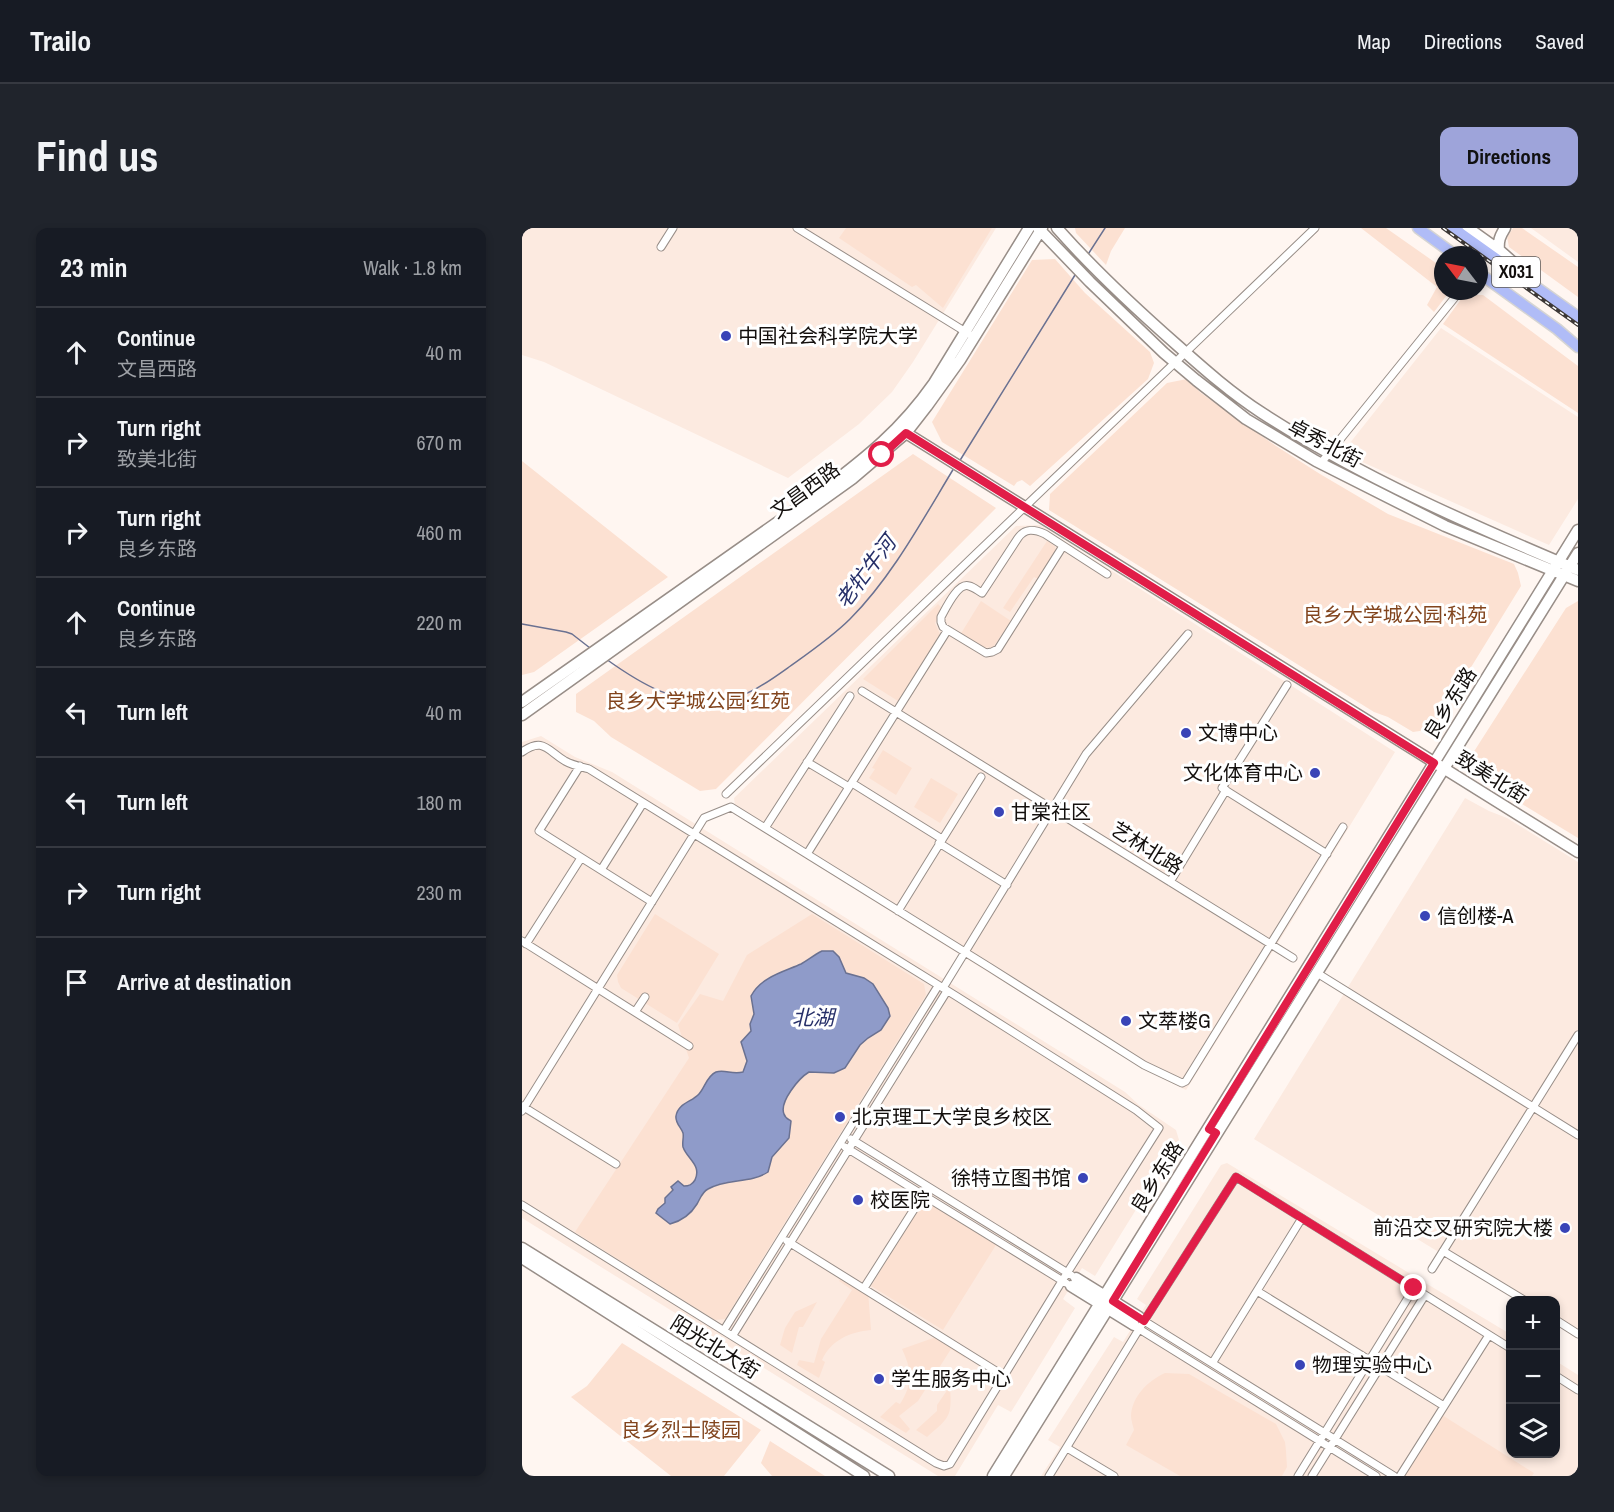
<!DOCTYPE html>
<meta charset="utf-8">
<style>
body{margin:0;font-family:"Archivo Narrow","Noto Sans SC",sans-serif;background:#20242c;color:#f1f3f6}
.controls{position:absolute;right:18px;bottom:18px;display:grid;overflow:hidden;border-radius:12px;box-shadow:0 3px 9px #0003}
.controls button{width:54px;height:54px;display:grid;place-items:center;padding:0;border:0;border-bottom:2px solid #363941;background:#171b24;color:#f1f3f6;font:30px sans-serif}
.compass{position:absolute;left:912px;top:18px;width:54px;height:54px;border-radius:50%;background:#171b24;box-shadow:0 3px 9px #0003;rotate:302deg}
.stop{position:absolute;width:18px;height:18px;margin:-14px;border:4px solid #e11d48;border-radius:50%;background:#fff}
.stop.end{background:#e11d48;border-color:#fff;box-shadow:0 2px 6px #0008}
.list{margin:0;padding:0;list-style:none}
h2{display:flex;justify-content:space-between;align-items:center;height:78px;margin:0;padding:0 24px;font-size:26px}
h2 small{font-size:20px;font-weight:400;color:#9ea1a6}
.list li{display:grid;grid-template-columns:39px 1fr auto;gap:18px;align-items:center;box-sizing:border-box;height:90px;padding:0 24px;border-top:2px solid #363941}
.list b{display:block;font-size:22px;white-space:nowrap}
.list p{margin:0;font-size:20px;white-space:nowrap;color:#9ea1a6}
.list em{font-size:20px;font-style:normal;color:#9ea1a6}
.icon{flex:none;width:33px;height:33px;fill:none;stroke:currentColor;stroke-width:2;stroke-linecap:round;stroke-linejoin:round}
.map{position:relative;flex:none;width:1056px;height:1248px;overflow:hidden;border-radius:12px}
header{display:flex;align-items:center;gap:36px;box-sizing:border-box;height:84px;padding:0 30px;background:#171b24;border-bottom:2px solid #363941}
header strong{font-size:28px}
nav{display:flex;gap:33px;margin-inline-start:auto;font-size:21px}
.intro{display:flex;align-items:center;justify-content:space-between;box-sizing:border-box;height:144px;padding:0 36px}
h1{margin:0;font-size:42px}
.button{padding:15px 27px;border-radius:12px;background:#9ea4da;color:#111;font-size:21px;font-weight:700}
main{display:flex;gap:36px;padding:0 36px}
aside{flex:1;background:#171b24;border-radius:12px;box-shadow:0 3px 9px #0003}
.map>svg:first-child{display:block}
</style>
<header>
<strong>Trailo</strong>
<nav><a>Map</a><a>Directions</a><a>Saved</a></nav>
</header>
<div class="intro"><h1>Find us</h1><a class="button">Directions</a></div>
<main>
<aside>
<h2>23 min<small>Walk · 1.8 km</small></h2>
<ul class="list">
<li><svg class="icon" aria-label="ahead" viewBox="0 0 24 24"><path d="M12 20V5M6 11l6-6 6 6"/></svg><div><b>Continue</b><p>文昌西路</p></div><em>40 m</em></li>
<li><svg class="icon" aria-label="right" viewBox="0 0 24 24"><path d="M7 20v-9h11M14 6l5 5-5 5"/></svg><div><b>Turn right</b><p>致美北街</p></div><em>670 m</em></li>
<li><svg class="icon" aria-label="right" viewBox="0 0 24 24"><path d="M7 20v-9h11M14 6l5 5-5 5"/></svg><div><b>Turn right</b><p>良乡东路</p></div><em>460 m</em></li>
<li><svg class="icon" aria-label="ahead" viewBox="0 0 24 24"><path d="M12 20V5M6 11l6-6 6 6"/></svg><div><b>Continue</b><p>良乡东路</p></div><em>220 m</em></li>
<li><svg class="icon" aria-label="left" viewBox="0 0 24 24"><path d="M17 20v-9H6M10 6l-5 5 5 5"/></svg><div><b>Turn left</b></div><em>40 m</em></li>
<li><svg class="icon" aria-label="left" viewBox="0 0 24 24"><path d="M17 20v-9H6M10 6l-5 5 5 5"/></svg><div><b>Turn left</b></div><em>180 m</em></li>
<li><svg class="icon" aria-label="right" viewBox="0 0 24 24"><path d="M7 20v-9h11M14 6l5 5-5 5"/></svg><div><b>Turn right</b></div><em>230 m</em></li>
<li><svg class="icon" aria-label="arrive" viewBox="0 0 24 24"><path d="M6 21V4h12l-3 4 3 4H6"/></svg><div><b>Arrive at destination</b></div></li>
</ul>
</aside>
<div class="map">
<svg width="1056" height="1248" viewBox="0 0 1056 1248">
<rect width="100%" height="100%" fill="#fff6f1"/>
<path fill="#fceae0" d="M0 0H474L391 134 370 164 337 196 266 250 22 134 0 127Z
M1009 0H1056V34Z
M919 100 1056 189V271L1027 317 820 225Z
M518 297 873 524 769 694 664 862 620 840 214 587 212 570 494 298Z
M19 508 53 529 90 544 603 864 617 877 654 902 657 912 573 1048 560 1040 541 1071 553 1080 489 1184 476 1177 433 1248H416L0 990V514Z
M943 570 967 583 985 590 1056 634V1110L1034 1096V1072H995L732 911Z
M705 935 988 1106V1226H1034V1133L1056 1147V1248H519L538 1219 526 1212 592 1109 601 1114 624 1077 615 1071 699 937Z"/>
<path fill="#fce1d2" d="M324 0H470L421 80 394 57 390 59 317 10Z
M553 0H603L589 23 584 37 554 5Z
M839 0H864L921 40V63H928L912 84 905 77 915 59Z
M991 0H1000L1056 39V69L987 19 985 9Z
M533 31 563 65 628 124 632 135 626 151 508 258 500 252 495 254 492 258 420 214 410 194 510 32Z
M942 67H961L1056 138V185L921 96Z
M665 151 679 165 754 218 798 246 866 286 992 336 996 345 999 358 911 501 891 504 866 489 852 484 527 282 528 266 645 155Z
M391 226 474 280 194 561 178 563 89 509 72 493 54 484V466Z
M0 233 146 349 12 444 0 447Z
M525 313 533 318 534 323 516 351 512 349 488 384 481 380Z
M459 373 489 393 471 419 460 420 438 407Z
M1056 373V610L995 573 956 544 951 525 1044 380Z
M416 376 421 381 413 395 418 406 376 473 341 451Z
M361 522 390 540 374 567 347 550 353 541 350 540Z
M409 550 436 566 418 595 392 579Z
M133 686 197 726 155 795 99 760 96 754 95 747Z
M290 686 402 756 404 767 203 1091 193 1092 53 1004 167 830 156 797 178 766 201 773 225 727Z
M402 972 474 1017 421 1102 349 1058Z
M321 1047 346 1063 349 1102C328 1104 309 1112 300 1132L303 1134 297 1150 275 1137 277 1132 292 1135 299 1111 330 1062 317 1053Z
M295 1074 281 1099H277L270 1125 258 1117 263 1100 273 1084Z
M417 1108 446 1125 443 1130 429 1121 396 1173 377 1188 388 1201 384 1205 358 1189 374 1174 378 1176C391 1156 390 1142 380 1121Z
M100 1115 239 1202 202 1248H149L49 1169 65 1158Z
M643 1145 667 1146 754 1196 763 1214 764 1223 765 1239 760 1248H658L604 1217 612 1202C611 1198 609 1192 609 1188 610 1168 626 1153 643 1145Z
M428 1158C430 1189 428 1189 405 1209L394 1202 415 1183V1177Z
M920 1187 1012 1245 1010 1248H882Z
M248 1213 303 1248H250L239 1235Z"/>
<path fill="#8f9bc9" stroke="#6a7191" stroke-width="1.5" d="M300 723H311L317 729 324 745 342 750 351 756 366 780 368 788 359 802 346 810 338 817 323 840 312 845 287 844C277 850 257 874 262 886 263 890 266 891 269 893L267 910 250 929 246 944C228 956 205 950 186 961 180 964 178 971 175 976 169 986 159 993 148 996L134 985 136 981 143 975V970L151 962 149 959 156 953 162 958C167 958 170 957 173 952 180 937 165 931 161 919 160 914 162 909 161 905 159 899 153 895 154 888 156 875 170 874 177 866 183 859 185 848 194 844 203 841 210 847 221 844L225 833 219 814 229 803 228 796 232 786 229 768C239 749 261 744 279 736 286 732 292 727 300 723Z"/>
<g fill="none" stroke-linecap="round" stroke-linejoin="round">
<path stroke="#6a7191" stroke-width="1.5" d="M565 28 583 0
M437 234 553 47
M0 396 44 404 50 406 68 420
M84 431C119 456 154 477 198 473 224 470 246 454 267 439 288 424 310 409 328 391 370 349 401 291 432 240"/>
<g stroke="#988e88" stroke-width="9">
<path id="street" d="M275 0 447 106
M139 19 151 0
M799 235 938 63
M541 318 476 421 470 424 464 425 421 399 419 394V389C424 380 436 354 447 358 452 359 456 363 460 365L496 310C503 300 512 301 523 306L585 346
M765 457 700 560 805 626
M340 463 771 730
M0 524C21 509 25 522 43 533 50 537 59 539 67 541L434 768 614 882 637 900 540 1053 428 1236 422 1238 414 1235 0 977
M285 534 327 559
M58 538 17 603 130 674
M330 555 420 611
M204 566 793 0
M243 600 328 468
M417 615 485 657
M285 626 425 403
M79 642 121 575
M648 654 704 562
M376 683 459 549
M0 713 167 818
M4 716 59 630
M795 745 1056 907
M421 760 564 526 666 406
M113 784 123 769
M0 878 94 936
M0 883 182 590 209 579 467 739 622 837 660 855 664 853 821 599
M329 911 549 1047
M323 919 544 1055
M265 1013 482 1148
M921 1023 1002 1072
M910 1041 1056 807
M342 1060 403 964
M735 1063 922 1178
M619 1091 872 1248
M1034 1092 1056 1106
M614 1099 854 1248
M202 1102 416 758
M211 1107 425 763
M691 1134 780 990
M1034 1148 1056 1162
M545 1220 592 1248
M527 1248 622 1093 714 949 988 1120
M776 1248 892 1060
M790 1248 903 1067
M878 1248 967 1107"/>
</g>
<g stroke="#988e88" stroke-width="13">
<path id="secondary" d="M516 0 568 54 642 125 674 152 724 191 794 233 923 298 1056 353
M535 0C572 42 613 80 655 117 682 141 709 165 740 185 839 249 947 296 1056 342
M946 0 977 22 1010 51
M977 22C976 13 978 8 983 0
M376 200 1056 624
M0 474 300 263C345 229 379 202 412 155L507 0
M0 487 330 251 384 205 405 178 438 132 520 0
M0 1020 367 1248
M0 1030 342 1248
M554 1050 617 1089
M549 1058 612 1097
M471 1248 1056 302
M482 1248 1056 325"/>
</g>
<g stroke="#d5d4d3" stroke-width="13">
<path id="primary" d="M896 0 933 27
M931 0 1056 89
M957 45 1035 101 1056 119"/>
</g>
<use href="#street" stroke="#fff" stroke-width="7"/>
<use href="#secondary" stroke="#fff" stroke-width="10"/>
<use href="#primary" stroke="#b0bcf7" stroke-width="10"/>
<g stroke="#3d3836" stroke-width="4">
<path id="rail" d="M921 0 1056 97"/>
</g>
<use href="#rail" stroke="#fff" stroke-width="1.5" stroke-dasharray="4.5" stroke-linecap="butt"/>
</g>
<g fill="none" stroke-linecap="round" stroke-linejoin="round">
<path stroke="#e11d48" stroke-width="8" d="M360 227 384 205 912 535 687 901 694 905 591 1073 622 1093 714 949 892 1060"/>
</g>
<g fill="#3944b7" stroke="#fff" stroke-width="2">
<circle cx="204" cy="108" r="6"/>
<circle cx="664" cy="505" r="6"/>
<circle cx="793" cy="545" r="6"/>
<circle cx="477" cy="584" r="6"/>
<circle cx="903" cy="688" r="6"/>
<circle cx="604" cy="793" r="6"/>
<circle cx="318" cy="889" r="6"/>
<circle cx="561" cy="950" r="6"/>
<circle cx="336" cy="972" r="6"/>
<circle cx="1043" cy="1000" r="6"/>
<circle cx="778" cy="1137" r="6"/>
<circle cx="357" cy="1151" r="6"/>
</g>
<g text-anchor="middle" stroke-width="6" stroke-linejoin="round" paint-order="stroke">
<rect fill="#fff" stroke="#5a5756" stroke-width="1.5" x="970" y="29" width="48" height="30" rx="4.5"/>
<g font-size="18" font-weight="bold" fill="#130f0d">
<text x="994" y="50">X031</text>
</g>
<g font-size="20" fill="#130f0d" stroke="#fff" text-anchor="start">
<text x="216" y="115">中国社会科学院大学</text>
<text x="676" y="512">文博中心</text>
<text x="781" y="552" text-anchor="end">文化体育中心</text>
<text x="489" y="591">甘棠社区</text>
<text x="915" y="695">信创楼-A</text>
<text x="616" y="800">文萃楼G</text>
<text x="330" y="896">北京理工大学良乡校区</text>
<text x="549" y="957" text-anchor="end">徐特立图书馆</text>
<text x="348" y="979">校医院</text>
<text x="1031" y="1007" text-anchor="end">前沿交叉研究院大楼</text>
<text x="790" y="1144">物理实验中心</text>
<text x="369" y="1158">学生服务中心</text>
</g>
<g font-size="20" fill="#130f0d" stroke="#fff">
<text transform="translate(803 215) rotate(28)" y="7">卓秀北街</text>
<text transform="translate(283 262) rotate(-36)" y="7">文昌西路</text>
<text transform="translate(928 475) rotate(-58)" y="7">良乡东路</text>
<text transform="translate(970 549) rotate(32)" y="7">致美北街</text>
<text transform="translate(625 620) rotate(32)" y="7">艺林北路</text>
<text transform="translate(635 949) rotate(-58)" y="7">良乡东路</text>
<text transform="translate(193 1119) rotate(32)" y="7">阳光北大街</text>
</g>
<g font-size="20" fill="#82451e" stroke="#fff">
<text x="873" y="394">良乡大学城公园·科苑</text>
<text x="176" y="480">良乡大学城公园·红苑</text>
<text x="159" y="1209">良乡烈士陵园</text>
</g>
<g font-size="21" font-style="italic" fill="#262f68" stroke="#fff">
<text transform="translate(344 344) rotate(-53)" y="7">老牤牛河</text>
<text x="291" y="797">北湖</text>
</g>
</g>
</svg>
<div class="controls">
<button>+</button>
<button>−</button>
<button><svg class="icon" aria-label="layers" viewBox="0 0 24 24"><path d="M12 4l9 5-9 5-9-5zM3 14l9 5 9-5"/></svg></button>
</div>
<svg class="compass" viewBox="-18 -18 36 36"><path d="M0-13l5 13h-10z" fill="#e53935"/><path d="M0 13l5-13h-10z" fill="#9ea1a6"/></svg>
<div class="stop" style="left:360px;top:227px"></div>
<div class="stop end" style="left:892px;top:1060px"></div>
</div>
</main>
